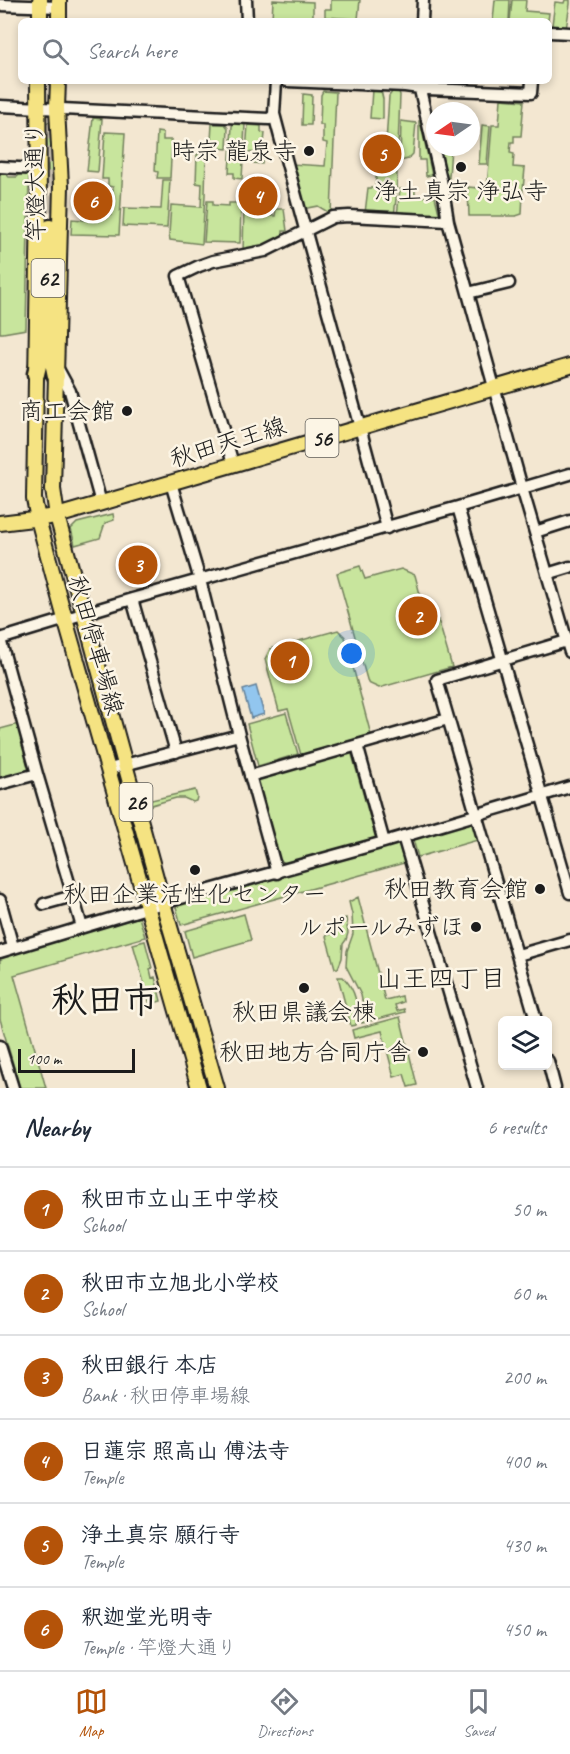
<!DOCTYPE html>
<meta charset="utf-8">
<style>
body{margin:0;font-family:Caveat,"Klee One",sans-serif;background:#f2f2f3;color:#1f2937}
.controls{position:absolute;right:18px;bottom:18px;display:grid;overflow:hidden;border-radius:9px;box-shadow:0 3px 9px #0003}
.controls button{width:54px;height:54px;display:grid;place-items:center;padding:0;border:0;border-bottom:2px solid #e0e1e3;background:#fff;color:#1f2937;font:30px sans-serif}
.compass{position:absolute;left:426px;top:102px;width:54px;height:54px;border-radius:50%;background:#fff;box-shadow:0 3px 9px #0003;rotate:257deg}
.scale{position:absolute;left:18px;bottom:15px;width:117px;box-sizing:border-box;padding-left:6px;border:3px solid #1c1c1c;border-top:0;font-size:16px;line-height:21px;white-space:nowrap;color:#1c1c1c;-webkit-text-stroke:4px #fcf5e5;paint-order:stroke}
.you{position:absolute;left:352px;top:654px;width:21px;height:21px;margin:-15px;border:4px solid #fff;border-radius:50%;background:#1a73e8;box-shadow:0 0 0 9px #1a73e833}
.badge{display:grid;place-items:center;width:39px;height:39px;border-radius:50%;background:#b45309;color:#fff;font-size:20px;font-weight:700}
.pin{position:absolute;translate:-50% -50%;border:3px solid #fff;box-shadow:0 2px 6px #0006}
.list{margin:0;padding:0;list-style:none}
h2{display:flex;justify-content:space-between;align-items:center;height:78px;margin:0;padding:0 24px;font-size:26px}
h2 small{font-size:20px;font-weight:400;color:#747a83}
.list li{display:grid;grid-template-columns:39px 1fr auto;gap:18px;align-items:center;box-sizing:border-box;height:84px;padding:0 24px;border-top:2px solid #e0e1e3}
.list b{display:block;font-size:22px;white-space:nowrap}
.list p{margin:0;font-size:20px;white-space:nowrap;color:#747a83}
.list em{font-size:20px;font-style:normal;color:#747a83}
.icon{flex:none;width:33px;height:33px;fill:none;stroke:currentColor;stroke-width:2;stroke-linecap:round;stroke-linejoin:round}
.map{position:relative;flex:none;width:570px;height:1088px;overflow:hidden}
.search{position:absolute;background:#fff;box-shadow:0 3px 9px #0003;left:18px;right:18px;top:18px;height:66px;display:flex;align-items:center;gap:15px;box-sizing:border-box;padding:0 21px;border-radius:9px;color:#747a83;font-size:22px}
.sheet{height:582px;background:#fff}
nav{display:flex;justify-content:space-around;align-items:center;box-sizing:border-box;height:84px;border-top:2px solid #e0e1e3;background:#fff;font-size:16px;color:#747a83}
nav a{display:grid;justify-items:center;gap:3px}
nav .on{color:#b45309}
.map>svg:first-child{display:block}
</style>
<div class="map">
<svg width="570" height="1088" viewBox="0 0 570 1088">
<rect width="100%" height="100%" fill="#f3e7d1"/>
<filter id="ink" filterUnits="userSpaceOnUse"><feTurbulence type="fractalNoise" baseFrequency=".0167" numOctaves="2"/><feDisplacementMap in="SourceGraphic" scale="12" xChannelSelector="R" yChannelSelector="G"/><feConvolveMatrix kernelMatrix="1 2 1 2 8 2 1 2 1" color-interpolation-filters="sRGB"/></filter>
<g filter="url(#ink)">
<path fill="#c8e59d" stroke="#72805c" stroke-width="1.5" d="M273 0 313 2V20L272 19Z
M331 0H360L358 19 325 17V9H331Z
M495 0H510L509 21H493Z
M512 0H526L525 11 549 13 548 21H510Z
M565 0H570V4L566 29H556L552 25 555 2 564 3Z
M372 90H381L383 99V119L370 118Z
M323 91 336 92 331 214 318 206 303 209 291 164 325 166 327 143 323 142V125H320L321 95Z
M392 92H399L400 95 396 199 394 216 365 213 368 188H375L377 168 395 169 397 147 389 146V143H386L389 96Z
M303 94 312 95 311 125H302Z
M501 99 524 101 521 136H514V142H511L510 153 514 154 513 167 525 168 523 190 487 188 492 125H499Z
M93 118 102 119 98 172 87 171Z
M401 121 416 123 413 154 408 159 400 161Z
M419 121H420L432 175 426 176 425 160H419Z
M48 122 51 124 55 183 49 182 46 126Z
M234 123 245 124 242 179 234 178V173H229L232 126Z
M212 124H225L228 128 227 149 218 148V141H211Z
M248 125 261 126V132L265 133 262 164 254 163 255 153 246 152Z
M482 125 490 126 487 164H479Z
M105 132 125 133 119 235 71 234 72 219 96 221V214L111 215 113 187 108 186V179H102Z
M157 132 163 133V140H172L170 178H157L158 172 155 171Z
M438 147H451L448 192Z
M197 154 206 155 205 195 202 244 170 240 169 234 171 205 201 207 202 184 196 183Z
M0 172H4L9 177H17L22 172H24L29 176 26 329 3 333H0Z
M163 180H170L167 228 123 226 124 208 161 209Z
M468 187 523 192 522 214 516 216H469Z
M400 189 415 190V196L435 197 440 217 397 216Z
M207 201H213V205L229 206V203H241L240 243 204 242Z
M244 203H251L253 215 275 216 276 209H284L287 231H283V239L264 248 243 253Z
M113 514 114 520 105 523 100 538 75 545 71 529 77 523Z
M360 566 365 579 401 569 415 575 423 606 437 616 452 667 379 688 368 683 337 573Z
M338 630 345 637 371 735 301 755 288 709 279 711 265 659 270 649Z
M286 713 298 754 258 766 247 724Z
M19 724 33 771 0 781V729Z
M351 751 376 839 287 864 276 858 253 778Z
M195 790 197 797 196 801 193 802 184 798H176L148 806 147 801Z
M474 818 481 839 418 857 412 836Z
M398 841 404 863 181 925 175 903Z
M358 897 385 1000 402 996 403 1002 395 1005 397 1011 404 1009 405 1012 362 1023 364 1010 361 995 346 966 347 951 353 934 352 914 349 902Z
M244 914 251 940 192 957 185 931Z
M139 917 145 937 14 975 46 1088H20L0 1019V957Z
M346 918 348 933 346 940 343 944 342 958 338 968H335L326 936 336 932 333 922Z
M145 941 152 968 150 969 152 978 155 977 161 1001 150 1004 133 944Z
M338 977H343C356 990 359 1007 356 1025L351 1026Z
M400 1017 417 1085 408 1087 404 1074 394 1077 382 1031 354 1038 352 1030Z"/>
<path fill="#92c6ef" stroke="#63829b" stroke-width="1.5" d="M256 686 264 714 251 718 243 690Z"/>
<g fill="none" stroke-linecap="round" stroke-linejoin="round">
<path stroke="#c8bead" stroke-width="16" stroke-dasharray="16 8" stroke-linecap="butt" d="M42 124 48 166 50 228"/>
<g stroke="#1c1c1c" stroke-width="15">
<path id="minor" d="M246 0 247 21
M0 5 59 7
M422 21 423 0
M549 32 570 33
M287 81 405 86 427 89 531 93 532 81
M418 81 443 189 448 221 522 488 570 652
M0 106 269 119 272 117 274 114 276 81
M274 114C310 252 351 390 387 528
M0 167 38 169
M468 293 509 283
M58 369 70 391 101 503
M233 464 178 276 199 266 213 261 265 251 333 217 349 216 448 221
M570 474 458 507 570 893
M171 483 200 580 239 735 277 873
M535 532 570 521
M547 574 570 567
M132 599 176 752
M0 639 132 599 458 507
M0 639 37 774 82 927
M357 745 384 842
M109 769 239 735
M250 776 448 719
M0 784 37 774
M403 836 477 1088
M0 900 13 947
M44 904 73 896
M0 952 163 903 384 842 570 787
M518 955 570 940
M536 1020 437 680 570 640
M0 1046 13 1088
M548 1061 555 1088"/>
</g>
<g stroke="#1c1c1c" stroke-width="18">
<path id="major" d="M40 21V0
M59 21V0
M38 81 39 202 34 499 38 519 65 619 199 1088
M58 81 57 108 61 186 53 489 57 516 163 903 217 1088
M0 523 57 516 570 366"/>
</g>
<g stroke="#1c1c1c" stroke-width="21">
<path id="highway" d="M48 338 56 376
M36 374 47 328 50 228"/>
</g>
<use href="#minor" stroke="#fcf5e5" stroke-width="10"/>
<use href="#major" stroke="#f5e382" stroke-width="14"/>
<use href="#highway" stroke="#f5e382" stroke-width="16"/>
</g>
</g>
<g fill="#1c1c1c" stroke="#fcf5e5" stroke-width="2">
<circle cx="309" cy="151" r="6"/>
<circle cx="461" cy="167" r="6"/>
<circle cx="127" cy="411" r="6"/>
<circle cx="195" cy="870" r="6"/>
<circle cx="540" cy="889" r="6"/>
<circle cx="476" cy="927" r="6"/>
<circle cx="304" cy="988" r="6"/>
<circle cx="423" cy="1052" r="6"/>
</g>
<g text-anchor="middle" stroke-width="5" stroke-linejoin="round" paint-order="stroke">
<g fill="#fcf5e5" stroke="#5f5d58" stroke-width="1.5">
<rect x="31.5" y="259" width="33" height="38" rx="4.5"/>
<rect x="305.5" y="419" width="33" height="38" rx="4.5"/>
<rect x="119.5" y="783" width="33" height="38" rx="4.5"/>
</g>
<g font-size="22" font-weight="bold" fill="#1c1c1c">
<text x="48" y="286">62</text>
<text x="322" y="446">56</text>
<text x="136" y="810">26</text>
</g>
<g font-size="24" fill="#1c1c1c" stroke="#fcf5e5" text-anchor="end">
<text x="297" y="159">時宗 龍泉寺</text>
<text x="461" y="199" text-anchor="middle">浄土真宗 浄弘寺</text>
<text x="115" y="419">商工会館</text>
<text x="528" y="897">秋田教育会館</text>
<text x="195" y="902" text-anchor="middle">秋田企業活性化センター</text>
<text x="464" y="935">ルポールみずほ</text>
<text x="304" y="1020" text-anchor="middle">秋田県議会棟</text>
<text x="411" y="1060">秋田地方合同庁舎</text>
</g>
<g font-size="24" fill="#1c1c1c" stroke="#fcf5e5">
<text transform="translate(35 182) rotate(-91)" y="8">竿燈大通り</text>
<text transform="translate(228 442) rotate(-17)" y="8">秋田天王線</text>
<text transform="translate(96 645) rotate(74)" y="8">秋田停車場線</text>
</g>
<g font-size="26" fill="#1c1c1c" stroke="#fcf5e5">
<text x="441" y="987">山王四丁目</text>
</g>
<g font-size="36" font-weight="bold" fill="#1c1c1c" stroke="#fcf5e5">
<text x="105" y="1012">秋田市</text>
</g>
</g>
</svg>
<div class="controls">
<button><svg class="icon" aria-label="layers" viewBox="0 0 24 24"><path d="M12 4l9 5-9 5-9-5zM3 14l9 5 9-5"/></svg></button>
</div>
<svg class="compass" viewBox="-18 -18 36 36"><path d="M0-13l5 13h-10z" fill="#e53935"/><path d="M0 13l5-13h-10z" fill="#747a83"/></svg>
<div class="scale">100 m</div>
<div class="you"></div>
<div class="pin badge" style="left:290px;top:661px">1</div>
<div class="pin badge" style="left:418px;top:616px">2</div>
<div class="pin badge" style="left:138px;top:565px">3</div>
<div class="pin badge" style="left:258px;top:196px">4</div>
<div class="pin badge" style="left:382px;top:154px">5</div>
<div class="pin badge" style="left:93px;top:201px">6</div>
<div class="search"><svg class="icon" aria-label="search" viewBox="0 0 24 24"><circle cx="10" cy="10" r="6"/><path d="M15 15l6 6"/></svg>Search here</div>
</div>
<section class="sheet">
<h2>Nearby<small>6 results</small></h2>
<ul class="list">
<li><span class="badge">1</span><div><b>秋田市立山王中学校</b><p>School</p></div><em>50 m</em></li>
<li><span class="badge">2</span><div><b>秋田市立旭北小学校</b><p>School</p></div><em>60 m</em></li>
<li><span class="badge">3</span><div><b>秋田銀行 本店</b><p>Bank · 秋田停車場線</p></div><em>200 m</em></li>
<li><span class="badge">4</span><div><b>日蓮宗 照高山 傅法寺</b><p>Temple</p></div><em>400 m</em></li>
<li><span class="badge">5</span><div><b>浄土真宗 願行寺</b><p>Temple</p></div><em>430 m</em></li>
<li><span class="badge">6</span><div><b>釈迦堂光明寺</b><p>Temple · 竿燈大通り</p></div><em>450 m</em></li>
</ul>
</section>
<nav>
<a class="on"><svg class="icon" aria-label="map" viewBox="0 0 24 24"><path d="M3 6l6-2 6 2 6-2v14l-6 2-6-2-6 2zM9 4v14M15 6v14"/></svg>Map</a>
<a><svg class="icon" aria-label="directions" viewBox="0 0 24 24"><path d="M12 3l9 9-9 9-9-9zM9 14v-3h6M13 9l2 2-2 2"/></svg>Directions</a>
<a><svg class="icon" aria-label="saved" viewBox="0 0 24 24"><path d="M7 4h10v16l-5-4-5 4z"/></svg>Saved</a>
</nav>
